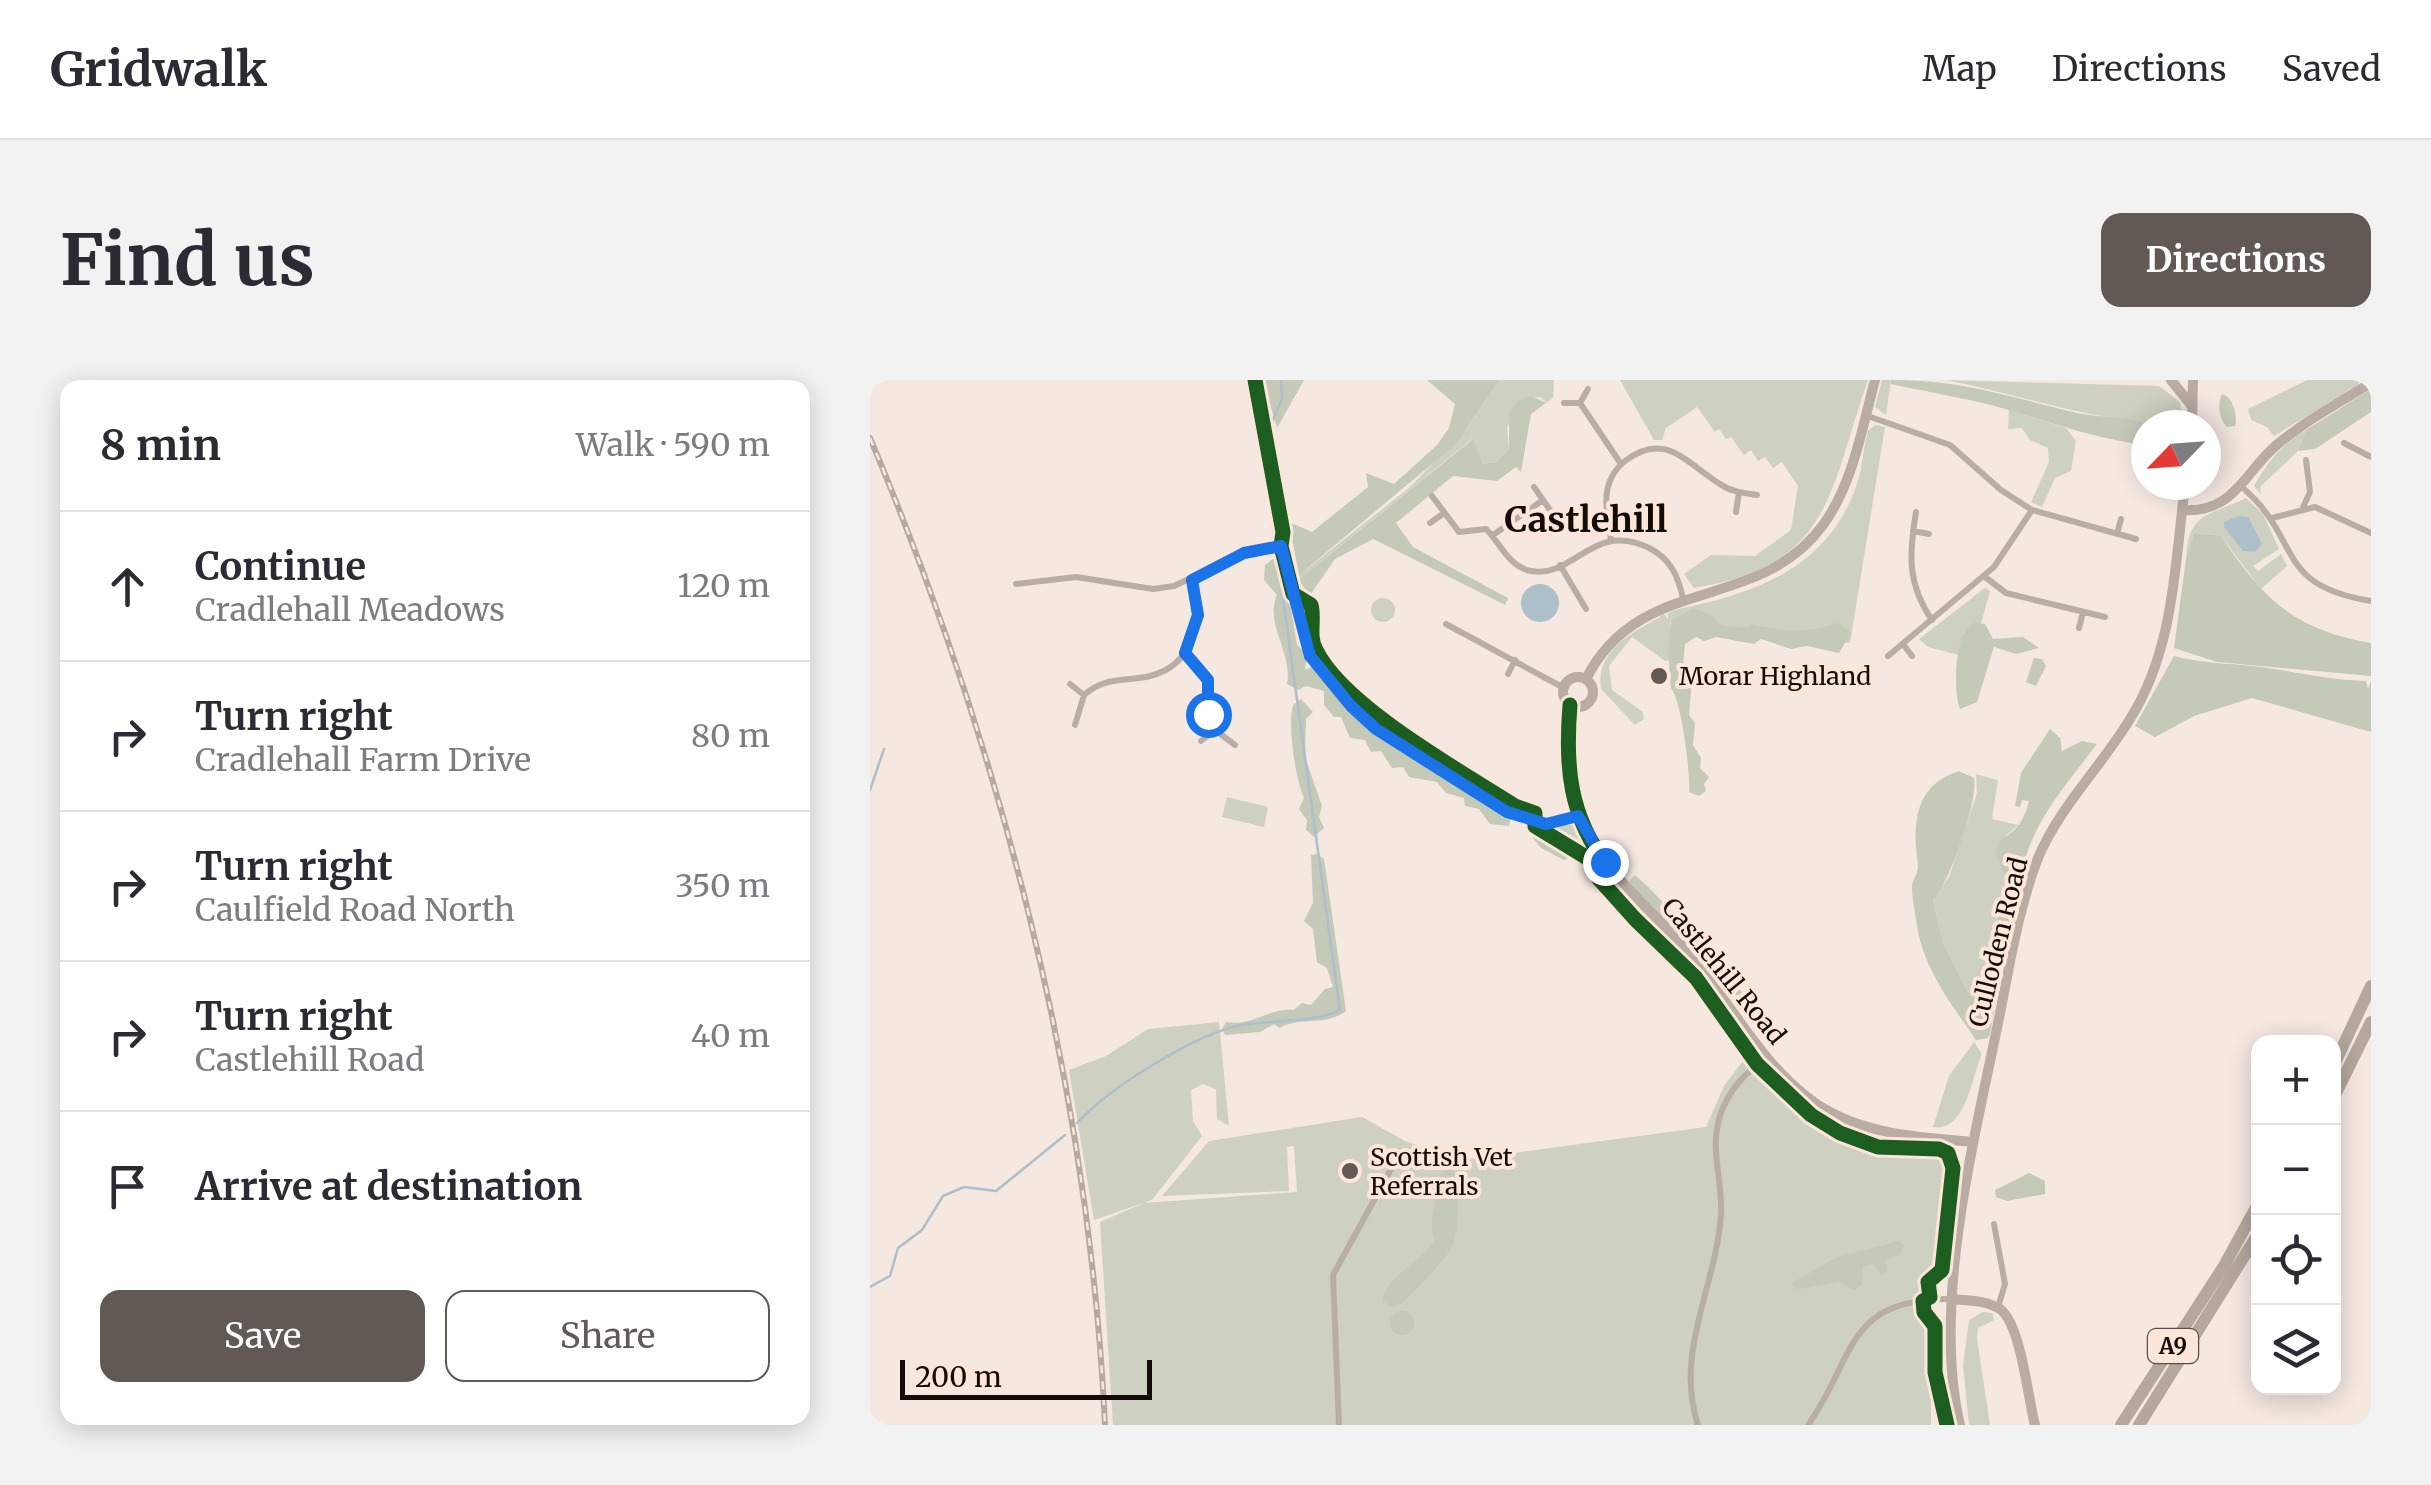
<!DOCTYPE html>
<meta charset="utf-8">
<style>
body{margin:0;font-family:Merriweather,serif;background:#f2f2f3;color:#2b2b33}
.controls{position:absolute;right:30px;bottom:30px;display:grid;overflow:hidden;border-radius:20px;box-shadow:0 5px 25px #0003}
.controls button{width:90px;height:90px;display:grid;place-items:center;padding:0;border:0;border-bottom:2px solid #e1e1e2;background:#fff;color:#2b2b33;font:50px sans-serif}
.compass{position:absolute;left:1261px;top:30px;width:90px;height:90px;border-radius:50%;background:#fff;box-shadow:0 5px 25px #0003;rotate:245deg}
.scale{position:absolute;left:30px;bottom:25px;width:252px;box-sizing:border-box;padding-left:10px;border:5px solid #130c08;border-top:0;font-size:28px;line-height:35px;white-space:nowrap;color:#130c08;-webkit-text-stroke:8px #fce5d9;paint-order:stroke}
.stop{position:absolute;width:30px;height:30px;margin:-22px;border:8px solid #1a73e8;border-radius:50%;background:#fff}
.stop.end{background:#1a73e8;border-color:#fff;box-shadow:0 2px 10px #0008}
.list{margin:0;padding:0;list-style:none}
h2{display:flex;justify-content:space-between;align-items:center;height:130px;margin:0;padding:0 40px;font-size:42px}
h2 small{font-size:32px;font-weight:400;color:#7c7c81}
.list li{display:grid;grid-template-columns:65px 1fr auto;gap:30px;align-items:center;box-sizing:border-box;height:150px;padding:0 40px;border-top:2px solid #e1e1e2}
.list b{display:block;font-size:38px;white-space:nowrap}
.list p{margin:0;font-size:32px;white-space:nowrap;color:#7c7c81}
.list em{font-size:32px;font-style:normal;color:#7c7c81}
.actions{display:flex;gap:20px;padding:30px 40px}
.actions a{flex:1;padding:22px 0;border:2px solid #625954;border-radius:20px;text-align:center;font-size:35px;color:#625954}
.actions .main{background:#625954;color:#fff}
.icon{flex:none;width:55px;height:55px;fill:none;stroke:currentColor;stroke-width:2;stroke-linecap:round;stroke-linejoin:round}
.map{position:relative;flex:none;width:1501px;height:1045px;overflow:hidden;border-radius:20px}
header{display:flex;align-items:center;gap:60px;box-sizing:border-box;height:140px;padding:0 50px;background:#fff;border-bottom:2px solid #e1e1e2}
header strong{font-size:48px}
nav{display:flex;gap:55px;margin-inline-start:auto;font-size:35px}
.intro{display:flex;align-items:center;justify-content:space-between;box-sizing:border-box;height:240px;padding:0 60px}
h1{margin:0;font-size:70px}
.button{padding:25px 45px;border-radius:20px;background:#625954;color:#fff;font-size:35px;font-weight:700}
main{display:flex;gap:60px;padding:0 60px}
aside{flex:1;background:#fff;border-radius:20px;box-shadow:0 5px 25px #0003}
.map>svg:first-child{display:block}
</style>
<header>
<strong>Gridwalk</strong>
<nav><a>Map</a><a>Directions</a><a>Saved</a></nav>
</header>
<div class="intro"><h1>Find us</h1><a class="button">Directions</a></div>
<main>
<aside>
<h2>8 min<small>Walk · 590 m</small></h2>
<ul class="list">
<li><svg class="icon" aria-label="ahead" viewBox="0 0 24 24"><path d="M12 20V5M6 11l6-6 6 6"/></svg><div><b>Continue</b><p>Cradlehall Meadows</p></div><em>120 m</em></li>
<li><svg class="icon" aria-label="right" viewBox="0 0 24 24"><path d="M7 20v-9h11M14 6l5 5-5 5"/></svg><div><b>Turn right</b><p>Cradlehall Farm Drive</p></div><em>80 m</em></li>
<li><svg class="icon" aria-label="right" viewBox="0 0 24 24"><path d="M7 20v-9h11M14 6l5 5-5 5"/></svg><div><b>Turn right</b><p>Caulfield Road North</p></div><em>350 m</em></li>
<li><svg class="icon" aria-label="right" viewBox="0 0 24 24"><path d="M7 20v-9h11M14 6l5 5-5 5"/></svg><div><b>Turn right</b><p>Castlehill Road</p></div><em>40 m</em></li>
<li><svg class="icon" aria-label="arrive" viewBox="0 0 24 24"><path d="M6 21V4h12l-3 4 3 4H6"/></svg><div><b>Arrive at destination</b></div></li>
</ul>
<div class="actions"><a class="main">Save</a><a>Share</a></div>
</aside>
<div class="map">
<svg width="1501" height="1045" viewBox="0 0 1501 1045">
<rect width="100%" height="100%" fill="#f4e8e1"/>
<path fill="#ced0c2" d="M629 0H684L683 18 676 23 671 17 649 20 637 47 639 69 627 82 613 84 602 59 428 200 429 195 539 108 597 48Z
M750 0H998C959 110 963 186 824 208L814 194 841 175 885 176 921 150 928 106 912 82 903 88 895 77 888 81 881 70 874 75 861 57 856 59 849 49 845 52 827 27 796 48 792 60H784Z
M1012 0H1021L1016 35 1005 27Z
M1075 0 1289 6 1310 22 1313 45C1232 45 1155 15 1075 0Z
M1437 0H1487L1489 4 1404 56 1397 47 1381 40 1378 29Z
M1139 30 1196 48 1206 61 1201 91 1185 98 1172 127 1161 122 1179 82 1178 68 1160 60 1152 48 1138 49Z
M1005 45 1015 47 980 263 800 242 805 279 795 281 762 257 739 286 742 310 773 332 774 339 765 345 731 309C725 267 767 252 794 234L798 239V233L808 229C886 214 959 187 987 104 993 87 993 68 998 51Z
M1436 50 1428 71 1390 107 1391 115 1384 106C1397 83 1411 64 1436 50Z
M1376 118 1393 134 1409 169 1383 186 1388 191 1411 174 1417 186 1391 209 1351 156 1326 153 1316 179C1318 132 1339 136 1376 118Z
M1115 208 1120 211 1111 244 1094 252 1089 275 1058 267 1049 259Z
M501 230a12 12 0 1 1 24 0a12 12 0 1 1-24 0Z
M1106 394 1128 400 1122 439 1148 445 1132 459 1141 509 1148 506 1144 524 1141 523 1123 559 1115 602 1104 615 1097 611 1073 562 1063 519 1079 497 1107 413Z
M357 417 398 427 394 447 352 437Z
M668 445H708L821 579 883 673 832 603 771 543 723 480Z
M349 642 359 746 347 739 346 709 333 704 321 710 323 741 332 756 282 820 224 840 199 690 236 676 278 649Z
M1104 662 1112 674C1101 699 1096 752 1063 747L1079 696Z
M876 677C946 752 965 768 1070 773L1077 778 1061 948V1045H243L230 842 274 823 427 812 424 766 417 767 419 811 292 816 339 761 492 737 535 761 592 780 836 747 854 706Z
M1113 932 1122 933 1124 940 1108 948 1107 959 1120 1045H1099L1093 985 1099 940Z"/>
<path fill="#c4c9b8" d="M393 0H434L407 48Z
M557 0H629L586 64 429 195 419 142 442 152 498 107 496 93 524 104 567 65 579 48 585 24Z
M1021 0C1092 0 1136 16 1203 32 1228 39 1255 34 1279 45L1276 65C1229 59 1188 45 1142 31 1103 19 1061 13 1021 4Z
M1501 9V32L1445 69 1428 71 1436 50Z
M1352 14C1363 16 1368 37 1365 46L1357 47C1349 39 1347 23 1352 14Z
M661 16 676 23 661 34 651 92 646 87 627 101 583 96 526 143 543 167 638 218 635 225 503 159 465 179 440 215 428 200 603 59 613 84 627 82 639 69V32L649 20Z
M1325 153 1351 156C1393 219 1424 250 1501 263V296L1347 282 1304 268 1316 179Z
M403 179 413 180 427 265 437 274 435 290 448 284 460 296 468 292 476 296 479 310 496 318V329C507 336 514 348 524 355 552 374 588 386 613 411L612 423C625 420 632 419 643 429L639 446 620 444 609 429 595 426 594 418 576 413 567 402 539 397 533 387 522 388 511 371 501 372 495 360 480 358 471 337H464L454 325V311L436 306 428 310 417 304C423 273 394 244 407 215L394 200 395 185Z
M823 229 840 234 852 246 877 248 881 244C910 252 940 253 968 243L981 253 969 273 937 266 921 269 891 259 884 264 846 257 834 261 826 257 815 264C814 280 810 287 822 299L819 335 825 343 823 365 831 378 830 388 839 397 834 404 836 411 829 416 819 412C821 399 812 321 801 308 799 290 797 259 802 240Z
M1104 243 1115 244 1123 259 1153 257 1169 268 1146 274 1124 267 1107 322 1090 329C1083 311 1084 251 1104 243Z
M1304 276C1338 285 1370 283 1404 289 1436 294 1464 300 1496 301L1498 309 1501 301V352L1382 318 1324 336 1285 357 1265 346Z
M1164 278 1172 279 1176 286 1166 306 1156 302Z
M431 319 443 332 436 339 435 377 452 426 449 437 454 448 444 457 436 450 437 440 429 429 434 418C426 401 417 346 423 325Z
M1180 349 1190 358 1192 371 1212 361 1227 364C1194 408 1157 447 1150 504L1141 509 1126 474 1132 458C1147 452 1155 438 1159 421L1152 420 1150 427 1145 426 1151 393Z
M1089 391 1104 398C1109 418 1079 505 1063 520L1073 562 1097 611 1103 615 1110 612 1122 582 1129 527 1144 524 1120 654 1118 658 1106 660C1082 625 1053 588 1047 545 1045 534 1042 517 1042 506 1043 499 1049 492 1048 485 1042 445 1044 405 1089 391Z
M663 451 686 460 703 475 694 480 671 468 660 454Z
M447 474 454 479 476 631C455 647 429 636 410 648L404 644 390 652 355 655 352 649 356 642C383 647 399 627 424 630L432 623 441 625 455 609 463 607 457 588 447 582 443 549 434 541 443 523 441 475Z
M765 495C787 514 802 532 820 553L816 558C805 553 766 514 759 501Z
M826 562 848 579 873 614 872 621C851 608 845 580 824 570Z
M576 789 583 790C590 811 590 848 581 868 577 878 536 922 527 926 522 928 518 924 513 921 511 901 552 880 565 860 556 840 569 816 570 794Z
M1159 793 1175 801V814L1137 821 1126 817 1125 810Z
M1029 861 1034 866 1029 875 1014 881 1019 890 1012 895 1003 884 993 887 992 905 984 910 970 902 928 909 921 904 965 878Z
M520 943a12 12 0 1 1 24 0a12 12 0 1 1-24 0Z"/>
<path fill="#adbfc8" d="M1369 136 1378 137 1392 164 1385 172 1373 171 1354 147V142Z
M651 223a19 19 0 1 1 38 0a19 19 0 1 1-38 0Z"/>
<g fill="none" stroke-linecap="round" stroke-linejoin="round">
<path stroke="#adbfc8" stroke-width="2.5" d="M401 44 412 19 411 0
M393 55 404 157
M0 410 14 369
M207 743C238 709 326 653 372 645 395 641 454 641 470 630L407 175
M0 907 20 896 28 868 52 850 73 816 94 807 126 811 195 755"/>
<path stroke="#b8aea6" stroke-width="6" d="M385 0 407 104 411 166 440 276 506 349 637 432 676 444 708 437
M694 23H710L718 9
M710 23 751 84
M995 35 1080 65 1131 110 1162 130 1266 159
M1474 63 1501 77
M664 107 682 133
M1373 108C1433 160 1403 205 1501 221
M562 116 589 152 616 149C631 164 639 187 661 191 704 199 723 140 779 168 800 178 808 196 813 218
M1433 127 1440 112 1436 80
M866 132 869 112
M1046 132C1039 174 1037 204 1062 240
M1402 138 1445 127 1501 153
M560 143 574 133
M1043 151 1059 154
M1247 154 1251 139
M623 155 673 120
M741 160C736 131 729 102 755 81 795 50 816 83 850 104 861 112 874 113 887 115
M690 185 716 229
M1115 197 1136 213 1235 237
M146 204 206 197 283 209 304 206 374 173 411 166
M576 244 694 308
M1209 248 1213 232
M1033 264 1042 276
M315 273C350 301 329 318 345 350L331 361
M1018 276 1124 187 1162 130
M638 294 645 280
M200 304 214 315C235 296 255 302 280 296 324 285 335 238 322 200
M205 345 214 315
M345 350 365 365
M1124 844 1135 904 1128 927
M469 1045 463 895 531 771
M828 1045C804 972 846 907 851 835 853 800 839 770 850 736 858 710 876 693 896 677
M938 1045C986 978 974 918 1081 919"/>
<path stroke="#b8aca3" stroke-width="10" d="M1301 0 1322 26
M1322 45 1323 0
M1312 130C1365 134 1375 90 1409 63 1437 40 1470 22 1501 3
M693 312a15 15 0 1 1 30 0a15 15 0 1 1-30 0Z
M716 299C770 192 887 235 953 145 983 104 992 48 1005 0
M700 325C697 364 694 402 709 438 733 493 783 530 820 574 861 624 894 689 948 725 994 755 1050 757 1103 762
M1082 919C1098 921 1116 920 1130 929 1151 944 1158 1019 1165 1045
M1090 1045C1062 927 1103 765 1127 648 1139 591 1147 532 1168 478 1190 426 1231 387 1260 339 1304 270 1305 184 1315 105"/>
<path stroke="#b4a89e" stroke-width="12" d="M1464 685 1501 606
M1464 717 1501 642
M1251 1045 1354 886 1388 824
M1269 1045 1388 854"/>
<g stroke="#b3aaa4" stroke-width="6">
<path id="rail" d="M0 58C131 369 219 708 235 1045"/>
</g>
<use href="#rail" stroke="#fce5d9" stroke-width="2.5" stroke-dasharray="8" stroke-linecap="butt"/>
<g stroke="#fce5d9" stroke-width="21">
<path id="cycleway" d="M385 0 413 152 411 166 423 214 441 225C445 240 438 256 446 270 473 326 592 392 645 426L665 433V446L719 479 729 499 765 539 826 598 887 684 941 735 970 753 1008 767 1069 769 1078 773 1083 788 1072 890 1058 902 1060 917 1053 921 1054 932 1065 946V992L1077 1045
M700 325C695 386 699 437 738 486"/>
</g>
<use href="#cycleway" stroke="#1b5e20" stroke-width="15"/>
</g>
<g fill="none" stroke-linecap="round" stroke-linejoin="round">
<path stroke="#1a73e8" stroke-width="12" d="M338 334V300L315 273 328 235 322 200 374 173 411 166 440 276 481 326 506 349 637 432 676 444 708 436 735 482"/>
</g>
<g fill="#625954" stroke="#fce5d9" stroke-width="4">
<circle cx="789" cy="296" r="10"/>
<circle cx="480" cy="791" r="10"/>
</g>
<g text-anchor="middle" stroke-width="8" stroke-linejoin="round" paint-order="stroke">
<rect fill="#fce5d9" stroke="#594d47" stroke-width="2.5" x="1278" y="949" width="50" height="34" rx="8"/>
<g font-size="22" font-weight="bold" fill="#130c08">
<text x="1303" y="974">A9</text>
</g>
<g font-size="25" fill="#130c08" stroke="#fce5d9" text-anchor="start">
<text x="809" y="305">Morar Highland</text>
<text x="500" y="786">Scottish Vet<tspan x="500" dy="29">Referrals</tspan></text>
</g>
<g font-size="25" fill="#130c08" stroke="#fce5d9">
<text transform="translate(1128 562) rotate(-76)" y="9">Culloden Road</text>
<text transform="translate(854 591) rotate(51)" y="9">Castlehill Road</text>
</g>
<g font-size="35" font-weight="bold" fill="#130c08" stroke="#fce5d9">
<text x="716" y="152">Castlehill</text>
</g>
</g>
</svg>
<div class="controls">
<button>+</button>
<button>−</button>
<button><svg class="icon" aria-label="locate" viewBox="0 0 24 24"><circle cx="12" cy="12" r="6"/><path d="M12 2v4M12 18v4M2 12h4M18 12h4"/></svg></button>
<button><svg class="icon" aria-label="layers" viewBox="0 0 24 24"><path d="M12 4l9 5-9 5-9-5zM3 14l9 5 9-5"/></svg></button>
</div>
<svg class="compass" viewBox="-18 -18 36 36"><path d="M0-13l5 13h-10z" fill="#e53935"/><path d="M0 13l5-13h-10z" fill="#7c7c81"/></svg>
<div class="scale">200 m</div>
<div class="stop" style="left:338px;top:334px"></div>
<div class="stop end" style="left:735px;top:482px"></div>
</div>
</main>
